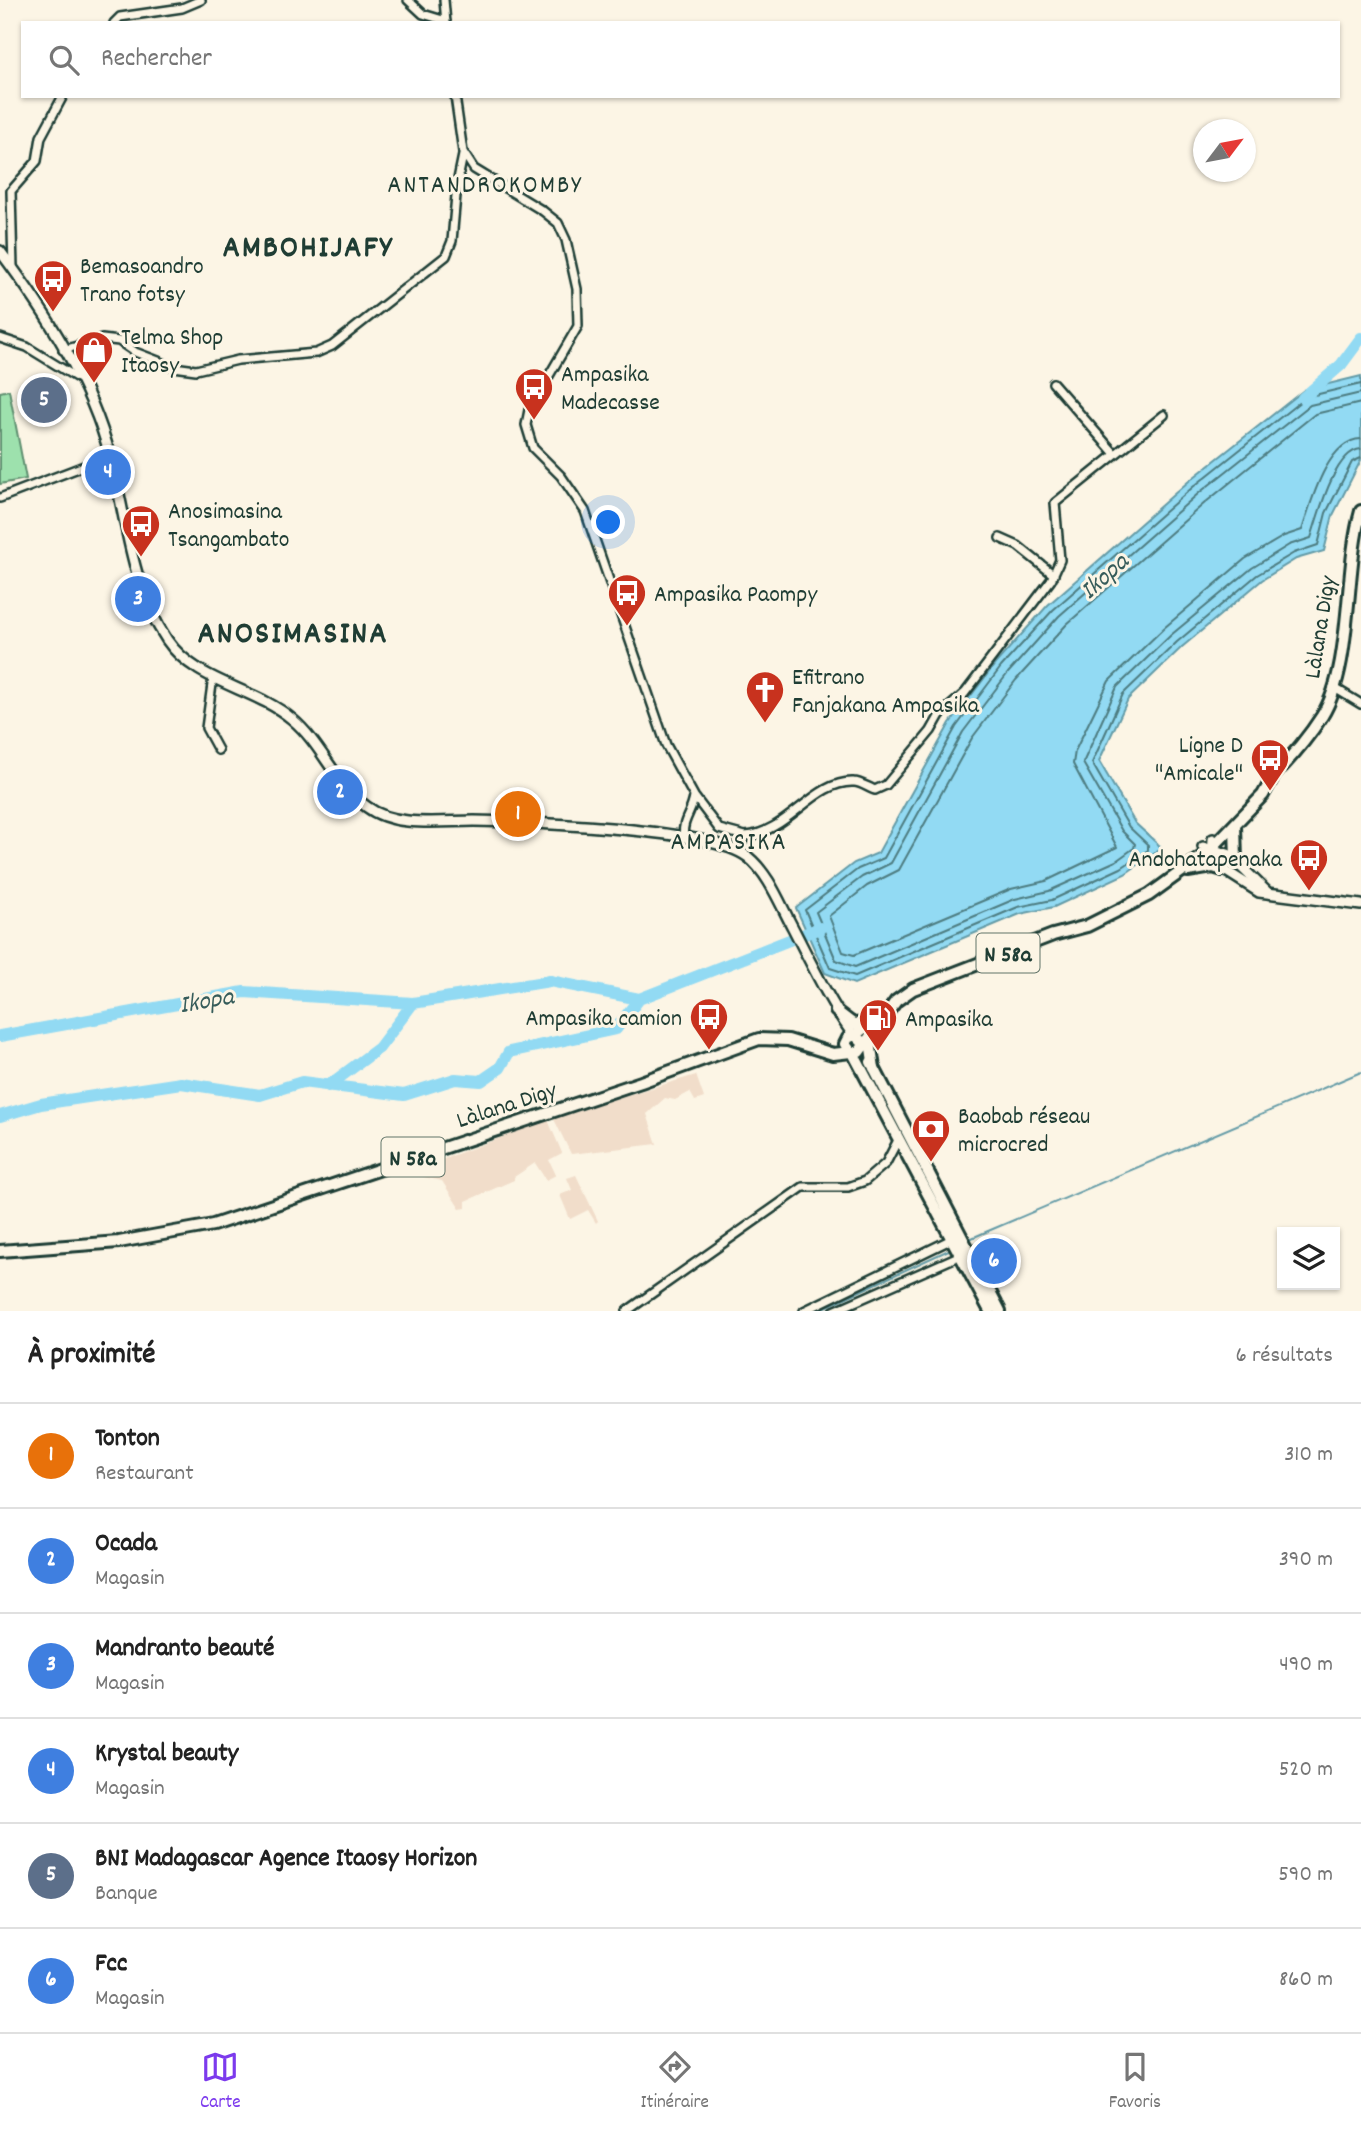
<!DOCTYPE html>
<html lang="fr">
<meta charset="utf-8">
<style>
body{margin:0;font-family:Dekko,sans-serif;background:#f6f6f6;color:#222}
.controls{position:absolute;right:21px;bottom:21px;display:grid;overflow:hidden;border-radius:0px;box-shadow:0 2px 5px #0004}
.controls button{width:63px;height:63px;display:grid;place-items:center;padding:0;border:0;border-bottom:2px solid #e0e0e0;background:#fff;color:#222;font:35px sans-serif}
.compass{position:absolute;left:1193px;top:119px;width:63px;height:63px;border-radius:50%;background:#fff;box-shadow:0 2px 5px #0004;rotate:58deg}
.you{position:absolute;left:609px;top:523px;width:24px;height:24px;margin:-18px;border:5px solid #fff;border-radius:50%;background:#1a73e8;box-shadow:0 0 0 10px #1a73e833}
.badge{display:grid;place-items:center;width:46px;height:46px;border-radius:50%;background:#7c3aed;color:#fff;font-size:23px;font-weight:700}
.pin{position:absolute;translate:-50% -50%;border:4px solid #fff;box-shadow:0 2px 7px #0006}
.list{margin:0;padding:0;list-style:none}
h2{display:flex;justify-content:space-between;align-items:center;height:91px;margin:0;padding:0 28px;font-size:30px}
h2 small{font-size:23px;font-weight:400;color:#767676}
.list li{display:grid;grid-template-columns:46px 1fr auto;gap:21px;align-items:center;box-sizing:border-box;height:105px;padding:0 28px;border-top:2px solid #e0e0e0}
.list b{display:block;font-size:26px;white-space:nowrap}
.list p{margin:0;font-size:23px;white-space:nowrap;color:#767676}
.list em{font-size:23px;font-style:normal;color:#767676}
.icon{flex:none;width:38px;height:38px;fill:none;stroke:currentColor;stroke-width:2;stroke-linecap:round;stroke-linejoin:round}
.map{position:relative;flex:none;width:1361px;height:1311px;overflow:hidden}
.search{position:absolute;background:#fff;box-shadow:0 2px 5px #0004;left:21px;right:21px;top:21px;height:77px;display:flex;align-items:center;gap:18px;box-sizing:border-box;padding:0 24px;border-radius:0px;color:#767676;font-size:26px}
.sheet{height:721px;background:#fff}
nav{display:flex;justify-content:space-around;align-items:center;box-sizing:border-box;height:98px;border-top:2px solid #e0e0e0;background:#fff;font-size:19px;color:#767676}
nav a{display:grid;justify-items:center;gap:4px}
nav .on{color:#7c3aed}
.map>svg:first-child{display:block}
</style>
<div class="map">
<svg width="1361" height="1311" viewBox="0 0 1361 1311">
<rect width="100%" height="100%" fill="#fcf5e5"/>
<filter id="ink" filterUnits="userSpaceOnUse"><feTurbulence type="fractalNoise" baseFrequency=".0143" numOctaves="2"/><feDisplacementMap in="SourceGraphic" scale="14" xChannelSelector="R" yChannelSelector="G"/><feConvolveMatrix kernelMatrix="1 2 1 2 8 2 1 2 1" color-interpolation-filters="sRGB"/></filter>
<g filter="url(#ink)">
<path fill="#f1ddca" d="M696 1075 704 1098 695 1101 690 1092 675 1100 665 1098 647 1114 657 1144 571 1154 553 1117Z
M548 1120 562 1153 549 1160 556 1175 546 1180 535 1163 514 1177V1180L466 1201V1208L460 1209 442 1181 414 1175 411 1171Z
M576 1175 598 1221 596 1223 588 1210 570 1219 560 1195 572 1190 567 1178Z"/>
<path fill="#9de1ad" stroke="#5e8f70" stroke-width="2" d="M9 390 26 479 0 484V392Z"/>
<path fill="#92daf3" stroke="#649ba7" stroke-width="2" d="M1361 376V460L1333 515 1324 551 1296 559 1262 580 1182 647 1128 699 1099 761 1135 823 1162 848 1125 874 1054 907 1020 914 854 984 825 973 796 908 854 863 878 853 950 723 996 663 1048 605 1189 481 1304 390Z"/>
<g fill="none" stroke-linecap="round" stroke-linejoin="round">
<path stroke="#4d7c80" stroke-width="2" d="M1361 384 1306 397 1193 487 1053 610 1001 667 956 727 884 858 858 869 805 910 830 968 855 976 1018 907 1052 900 1121 868 1148 850V845L1129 827 1092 763 1123 694 1177 642 1257 575 1294 553 1318 545 1326 513 1352 462 1361 458
M1361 393 1310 405 1199 493 1059 616 1008 673 963 732 891 863 862 877 816 912 836 960 855 967 1015 899 1049 891 1116 861 1134 848 1135 844 1122 831 1083 763 1117 687 1171 635 1252 568 1289 545 1311 538C1318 517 1334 451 1361 449
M1361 403 1315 414 1206 502 1067 624 1016 680 972 738 899 870 867 886 829 916 843 952 854 955 1011 889 1046 881 1117 847 1073 764 1075 751 1109 681 1164 628 1245 559 1284 536 1302 530C1311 503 1327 440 1361 439"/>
<path stroke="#649ba7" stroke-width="2" d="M967 1240 1361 1072
M817 1311 953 1248"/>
<path stroke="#92daf3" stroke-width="12" d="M1303 398 1341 365 1361 338
M0 1036 244 992 413 1003 550 981 639 999
M328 1086 379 1048 413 1003
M0 1116 41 1104 181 1083 260 1095 302 1082 404 1095 455 1079 481 1081 500 1068 509 1052 616 1029 639 999 820 928"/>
<g stroke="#1f3d34" stroke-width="12">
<path id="minor" d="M408 0 423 14 446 21
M444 0 446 23
M114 23 120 17 182 8 201 0
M455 96 463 152 474 169 543 211 558 223 566 240 577 289 578 326 529 410 526 425 533 448 561 476 585 511 666 745 694 796 719 829 745 836
M13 268 11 191 37 161 41 137 63 96
M0 338 27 347 79 379
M63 350 102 339 119 341 135 352 174 367 196 370 238 360 316 353 332 346 446 256 452 241 457 184 463 155
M1053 383 1115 454
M0 498 110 456
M1000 538 1018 546 1054 575
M213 677 206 728 218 750
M1333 687 1361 704
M684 837C681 821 692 813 694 797
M739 851 745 836C788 833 814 780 854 782 860 782 869 788 875 790L886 785 931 731 940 715 965 693 1051 580 1060 560 1055 503 1164 415
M627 1311 803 1187H848L865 1181 886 1163 899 1138
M804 1311 952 1239
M834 1311 961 1255"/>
</g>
<g stroke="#1f3d34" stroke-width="14">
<path id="tertiary" d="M0 251C45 311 91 382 110 456 127 518 130 585 167 640 196 683 254 687 292 719 322 744 335 784 367 807 395 828 441 821 474 821 527 822 711 828 748 857 769 874 780 904 793 928 812 965 829 1001 853 1035
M1213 839 1212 857 1215 864 1259 892 1361 905
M1203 847 1228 854 1268 893"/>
</g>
<g stroke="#1f3d34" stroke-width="16">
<path id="secondary" d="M853 1053 990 1311
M871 1062 1000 1311"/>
</g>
<g stroke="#1f3d34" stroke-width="16">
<path id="primary" d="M1270 779C1288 761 1308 738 1322 716 1353 666 1344 571 1361 511
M1235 825 1236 861
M1188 871 1213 867 1223 870
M836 1011 853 1024 868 1023
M855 1035 883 1013
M863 1043 855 1035 848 1038 845 1044 851 1052H859L896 1001 913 989 1053 935 1087 926 1149 895 1207 853 1263 795 1274 775
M874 1068 871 1048 874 1032
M0 1251 119 1242 213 1225 641 1082 759 1039 788 1040 833 1054 851 1052"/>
</g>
<use href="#minor" stroke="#fcf5e5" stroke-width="7"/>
<use href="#tertiary" stroke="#fcf5e5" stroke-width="9"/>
<use href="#secondary" stroke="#fcf5e5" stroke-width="10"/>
<use href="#primary" stroke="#fcf5e5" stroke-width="10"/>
</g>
</g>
<defs>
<g id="bus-pin" transform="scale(2.0125)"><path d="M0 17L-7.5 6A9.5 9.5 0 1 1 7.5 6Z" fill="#c8321e" stroke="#fcf5e5"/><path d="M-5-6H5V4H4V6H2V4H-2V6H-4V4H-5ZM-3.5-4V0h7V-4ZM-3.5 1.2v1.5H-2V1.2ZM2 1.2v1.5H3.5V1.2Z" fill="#fff"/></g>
<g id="shop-pin" transform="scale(2.0125)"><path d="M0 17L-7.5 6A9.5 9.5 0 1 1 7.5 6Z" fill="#c8321e" stroke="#fcf5e5"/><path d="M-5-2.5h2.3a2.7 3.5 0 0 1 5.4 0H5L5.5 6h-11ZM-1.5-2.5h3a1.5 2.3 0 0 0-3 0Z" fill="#fff"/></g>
<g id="church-pin" transform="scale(2.0125)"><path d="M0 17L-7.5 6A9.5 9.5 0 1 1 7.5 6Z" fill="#c8321e" stroke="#fcf5e5"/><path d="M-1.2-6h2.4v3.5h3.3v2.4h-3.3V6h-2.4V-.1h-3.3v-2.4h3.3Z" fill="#fff"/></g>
<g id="fuel-pin" transform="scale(2.0125)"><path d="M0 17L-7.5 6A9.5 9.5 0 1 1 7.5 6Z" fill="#c8321e" stroke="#fcf5e5"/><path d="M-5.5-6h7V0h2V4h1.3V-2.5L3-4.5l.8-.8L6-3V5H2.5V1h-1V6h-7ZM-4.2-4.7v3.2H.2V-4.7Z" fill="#fff"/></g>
<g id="bank-pin" transform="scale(2.0125)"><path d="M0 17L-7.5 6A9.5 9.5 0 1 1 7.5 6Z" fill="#c8321e" stroke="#fcf5e5"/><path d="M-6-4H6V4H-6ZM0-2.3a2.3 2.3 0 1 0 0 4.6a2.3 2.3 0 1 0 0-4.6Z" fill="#fff"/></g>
</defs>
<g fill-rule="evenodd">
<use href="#bus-pin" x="53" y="279"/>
<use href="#shop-pin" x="94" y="350"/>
<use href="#bus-pin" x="534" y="387"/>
<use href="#bus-pin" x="141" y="524"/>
<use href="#bus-pin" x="627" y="593"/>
<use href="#church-pin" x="765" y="690"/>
<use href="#bus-pin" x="1270" y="758"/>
<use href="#bus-pin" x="1309" y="858"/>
<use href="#bus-pin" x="709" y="1017"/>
<use href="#fuel-pin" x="878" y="1018"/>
<use href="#bank-pin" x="931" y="1129"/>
</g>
<g text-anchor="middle" stroke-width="6" stroke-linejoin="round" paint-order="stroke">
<g fill="#fcf5e5" stroke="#617469" stroke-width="2">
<rect x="976.5" y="933.5" width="63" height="39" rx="5"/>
<rect x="381.5" y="1137.5" width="63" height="39" rx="5"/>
</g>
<g font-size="23" font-weight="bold" fill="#1f3d34">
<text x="1008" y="961">N 58a</text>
<text x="413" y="1165">N 58a</text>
</g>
<g font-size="24" fill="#1f3d34" stroke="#fcf5e5" text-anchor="start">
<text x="80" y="273">Bemasoandro<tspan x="80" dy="28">Trano fotsy</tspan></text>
<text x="121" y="344">Telma Shop<tspan x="121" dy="28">Itaosy</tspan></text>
<text x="561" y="381">Ampasika<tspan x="561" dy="28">Madecasse</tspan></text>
<text x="168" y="518">Anosimasina<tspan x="168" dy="28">Tsangambato</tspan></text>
<text x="654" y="601">Ampasika Paompy</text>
<text x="792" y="684">Efitrano<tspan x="792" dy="28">Fanjakana Ampasika</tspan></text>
<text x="1243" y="752" text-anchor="end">Ligne D<tspan x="1243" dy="28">"Amicale"</tspan></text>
<text x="1282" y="866" text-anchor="end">Andohatapenaka</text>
<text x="682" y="1025" text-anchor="end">Ampasika camion</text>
<text x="905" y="1026">Ampasika</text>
<text x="958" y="1123">Baobab réseau<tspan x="958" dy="28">microcred</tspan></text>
</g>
<g font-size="24" fill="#1f3d34" stroke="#fcf5e5">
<text transform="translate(1319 627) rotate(-81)" y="8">Làlana Digy</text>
<text transform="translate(506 1104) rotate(-18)" y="8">Làlana Digy</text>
</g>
<g font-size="26" letter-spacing="2" fill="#1f3d34" stroke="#fcf5e5">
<text x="485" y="192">ANTANDROKOMBY</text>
<text x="729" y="849">AMPASIKA</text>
</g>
<g font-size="26" font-style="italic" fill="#365c5a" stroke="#fcf5e5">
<text transform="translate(1103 575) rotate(-42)" y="9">Ikopa</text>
<text transform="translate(206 999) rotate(-10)" y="9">Ikopa</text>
</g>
<g font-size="32" font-weight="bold" letter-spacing="2" fill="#1f3d34" stroke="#fcf5e5">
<text x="308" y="256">AMBOHIJAFY</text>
<text x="293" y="642">ANOSIMASINA</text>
</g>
</g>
</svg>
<div class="controls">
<button><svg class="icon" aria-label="layers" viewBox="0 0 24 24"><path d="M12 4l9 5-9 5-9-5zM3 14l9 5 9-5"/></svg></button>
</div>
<svg class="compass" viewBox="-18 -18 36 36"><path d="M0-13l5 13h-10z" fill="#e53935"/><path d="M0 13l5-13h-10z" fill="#767676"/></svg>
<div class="you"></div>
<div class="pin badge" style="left:518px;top:814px;background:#e8710a">1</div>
<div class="pin badge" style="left:340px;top:792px;background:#3f7fe0">2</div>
<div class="pin badge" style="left:138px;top:599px;background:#3f7fe0">3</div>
<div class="pin badge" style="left:108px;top:472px;background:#3f7fe0">4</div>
<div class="pin badge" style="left:44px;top:400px;background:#5c6f8a">5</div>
<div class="pin badge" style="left:994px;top:1261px;background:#3f7fe0">6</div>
<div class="search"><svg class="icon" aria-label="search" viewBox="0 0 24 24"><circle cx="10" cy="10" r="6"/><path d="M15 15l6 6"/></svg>Rechercher</div>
</div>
<section class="sheet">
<h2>À proximité<small>6 résultats</small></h2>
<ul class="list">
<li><span class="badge" style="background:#e8710a">1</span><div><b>Tonton</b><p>Restaurant</p></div><em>310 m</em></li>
<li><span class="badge" style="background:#3f7fe0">2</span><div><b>Ocada</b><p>Magasin</p></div><em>390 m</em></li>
<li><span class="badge" style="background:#3f7fe0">3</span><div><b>Mandranto beauté</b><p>Magasin</p></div><em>490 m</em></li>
<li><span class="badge" style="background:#3f7fe0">4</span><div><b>Krystal beauty</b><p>Magasin</p></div><em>520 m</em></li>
<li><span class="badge" style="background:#5c6f8a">5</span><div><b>BNI Madagascar Agence Itaosy Horizon</b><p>Banque</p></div><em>590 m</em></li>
<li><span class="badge" style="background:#3f7fe0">6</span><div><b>Fcc</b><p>Magasin</p></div><em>860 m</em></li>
</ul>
</section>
<nav>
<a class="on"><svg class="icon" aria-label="map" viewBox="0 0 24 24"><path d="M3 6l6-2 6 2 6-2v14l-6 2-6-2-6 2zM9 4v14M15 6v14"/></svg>Carte</a>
<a><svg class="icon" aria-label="directions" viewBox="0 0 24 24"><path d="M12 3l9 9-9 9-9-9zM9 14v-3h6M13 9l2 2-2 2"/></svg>Itinéraire</a>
<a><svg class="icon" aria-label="saved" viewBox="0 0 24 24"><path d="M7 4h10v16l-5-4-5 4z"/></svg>Favoris</a>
</nav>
